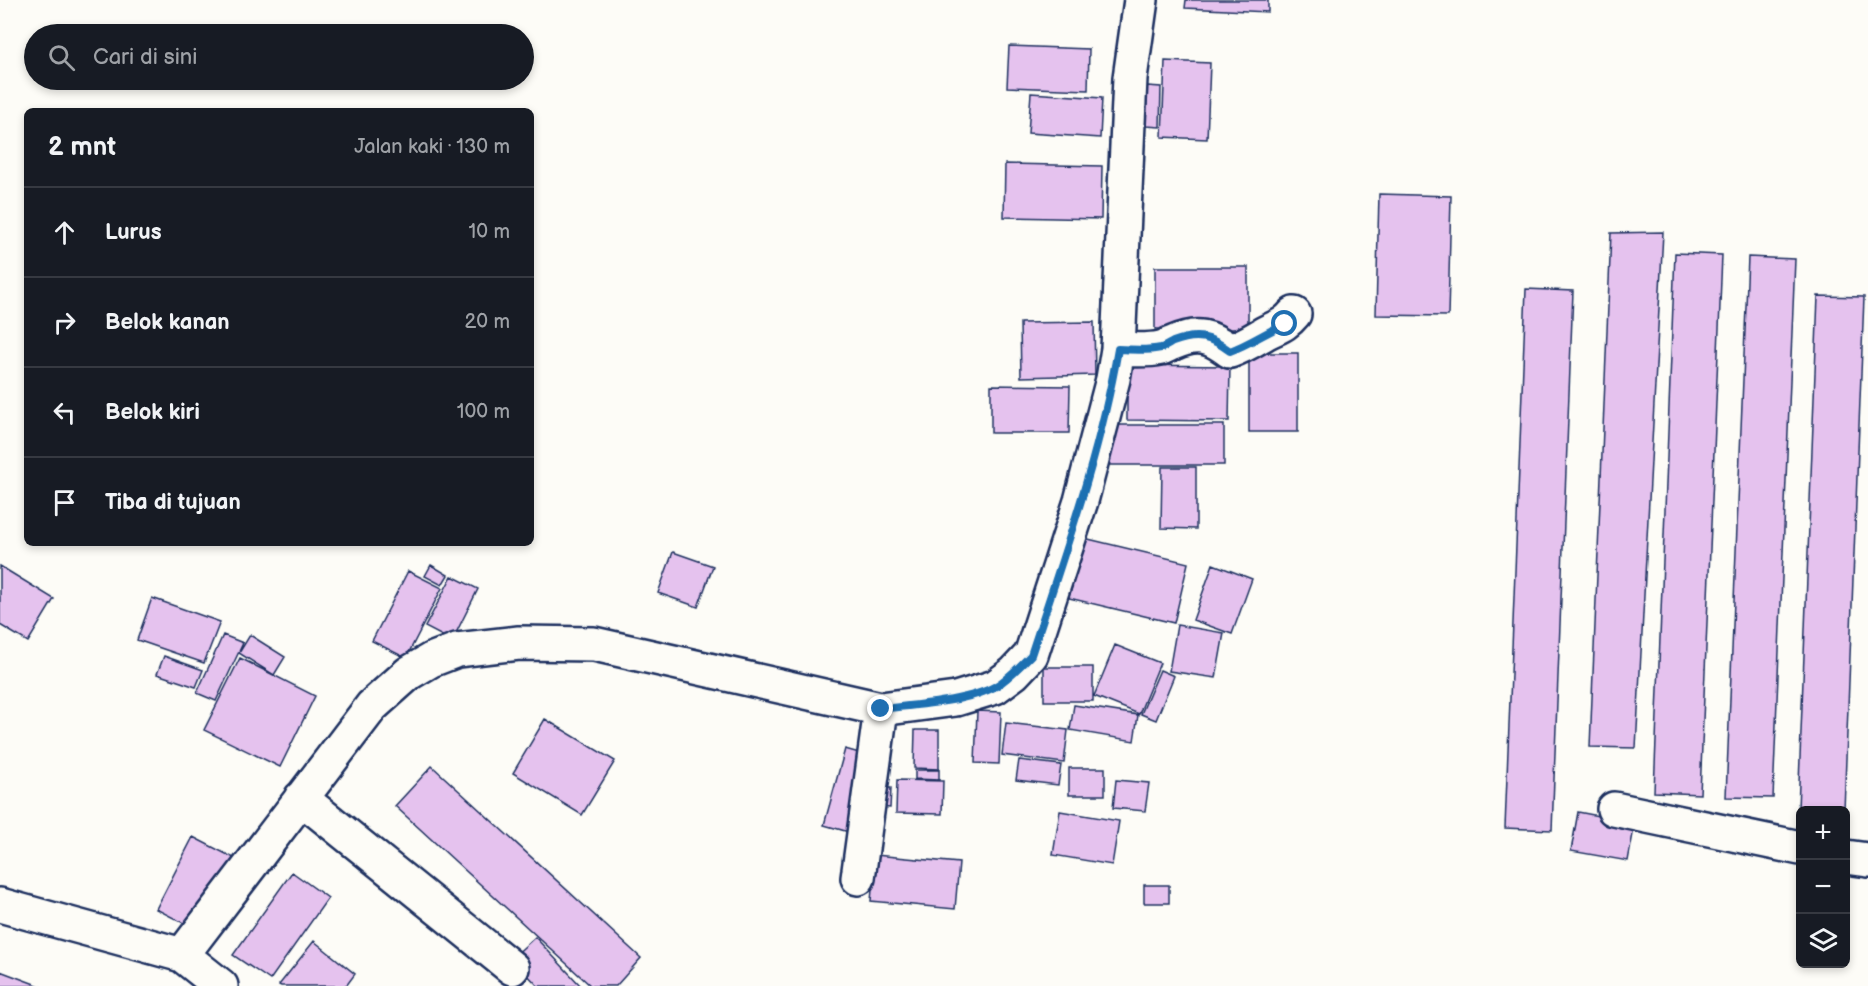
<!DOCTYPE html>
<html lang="id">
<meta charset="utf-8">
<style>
body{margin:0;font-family:"Balsamiq Sans",sans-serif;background:#242831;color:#f1f3f6}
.controls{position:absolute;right:18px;bottom:18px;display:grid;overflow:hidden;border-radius:9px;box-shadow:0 3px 9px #0003}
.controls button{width:54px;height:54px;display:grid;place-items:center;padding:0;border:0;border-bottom:2px solid #363941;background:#171b24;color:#f1f3f6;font:30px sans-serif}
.stop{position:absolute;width:18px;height:18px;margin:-14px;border:4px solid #1f6fb2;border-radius:50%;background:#fff}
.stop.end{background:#1f6fb2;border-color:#fff;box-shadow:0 2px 6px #0008}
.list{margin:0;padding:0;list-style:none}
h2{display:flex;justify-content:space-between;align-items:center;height:78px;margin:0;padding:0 24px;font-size:26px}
h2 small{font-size:20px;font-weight:400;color:#9ea1a6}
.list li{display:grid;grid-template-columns:39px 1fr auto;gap:18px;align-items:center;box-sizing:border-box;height:90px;padding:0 24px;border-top:2px solid #363941}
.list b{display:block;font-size:22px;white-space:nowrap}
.list em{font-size:20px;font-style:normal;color:#9ea1a6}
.icon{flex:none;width:33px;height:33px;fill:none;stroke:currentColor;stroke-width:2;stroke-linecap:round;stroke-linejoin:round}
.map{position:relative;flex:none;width:1868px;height:986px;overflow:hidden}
.search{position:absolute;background:#171b24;box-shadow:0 3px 9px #0003;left:24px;top:24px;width:510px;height:66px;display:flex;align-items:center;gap:15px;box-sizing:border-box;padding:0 21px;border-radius:33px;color:#9ea1a6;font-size:22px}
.panel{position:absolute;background:#171b24;box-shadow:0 3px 9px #0003;left:24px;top:108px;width:510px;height:438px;border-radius:9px}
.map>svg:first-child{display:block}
</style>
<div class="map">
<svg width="1868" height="986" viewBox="0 0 1868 986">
<rect width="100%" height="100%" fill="#fdfcf7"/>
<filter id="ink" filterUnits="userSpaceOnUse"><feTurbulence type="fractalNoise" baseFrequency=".0167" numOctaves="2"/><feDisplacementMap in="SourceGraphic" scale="12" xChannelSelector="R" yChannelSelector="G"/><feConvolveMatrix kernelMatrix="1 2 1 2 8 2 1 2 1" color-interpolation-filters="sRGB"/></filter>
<g filter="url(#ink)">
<path fill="#e5c2ee" stroke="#1b2f5e" stroke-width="1.5" d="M1186 0H1268V12L1185 8Z
M1009 46 1089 49 1088 90 1007 87Z
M1165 61 1210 63 1207 139 1162 137Z
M1147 86 1161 87 1160 127 1146 126Z
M1031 93 1102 98 1100 138 1028 133Z
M1005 164 1102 166 1101 219 1004 217Z
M1379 194 1451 196 1448 316 1376 315Z
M1663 232 1636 748 1590 747 1611 233Z
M1675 253 1722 255 1700 794 1654 792Z
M1748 257 1795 259 1773 798 1726 797Z
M1155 267H1248V329H1155Z
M1526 289 1573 291 1552 830 1505 828Z
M1818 296 1864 297 1844 810H1800V835H1797Z
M1094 322 1095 375 1021 377 1020 323Z
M1249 353H1298V432H1249Z
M1127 365 1230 366 1229 421 1127 420Z
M991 385 1070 386 1069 433H991Z
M1106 425H1224V465H1106Z
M1162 467H1196V529L1161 528Z
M1084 538 1188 563 1174 623 1069 598Z
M673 552 713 566 698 607 658 593Z
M1213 564 1252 579 1232 634 1193 620Z
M431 565 448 575 442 585 425 576Z
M0 566 54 599 28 642 0 625Z
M408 571 442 588 406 658 372 641Z
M452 576 478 589 452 641 425 627Z
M152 598 220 622 204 663 137 640Z
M1177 625 1224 633 1216 678 1169 671Z
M223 635 243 643 216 701 197 693Z
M250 635 285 657 274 675 239 653Z
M1115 645 1160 663 1139 714 1094 696Z
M164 656 203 670 196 687 157 674Z
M240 658 315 696 280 767 204 730Z
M1044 667H1093V701H1044Z
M1160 670 1174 676 1156 720 1141 714Z
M1074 705 1138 715 1134 741 1070 730Z
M977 711 1001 712 999 764 975 763Z
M545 719 615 761 582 815 513 773Z
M1006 723 1068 730 1064 763 1002 755Z
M915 730H939V769L914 768Z
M845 749 870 756 849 832 824 825Z
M1019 760 1061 765 1058 785 1016 780Z
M432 766 641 958 616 986H591L395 806Z
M1069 768H1105V795H1069Z
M915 770H939V780L915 779Z
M897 780 943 781 942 814 896 813Z
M1116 780 1149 783 1145 811 1113 808Z
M880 788H891L890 808 880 807Z
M1060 811 1119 821 1112 865 1053 855Z
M1578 812 1635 823 1628 861 1571 851Z
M193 837 236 859 199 931 156 909Z
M875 855 959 863 955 909 871 901Z
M292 872 328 898 270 980 233 955Z
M1144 885H1169V903H1144Z
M535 937 581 986H538L512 958Z
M314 941 355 974 346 986H281L279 985Z
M0 971 40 986H0Z"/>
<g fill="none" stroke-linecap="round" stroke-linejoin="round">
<g stroke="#1b2f5e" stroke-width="38">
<path id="minor" d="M1118 349C1132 350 1147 351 1161 348 1165 347 1169 344 1173 343 1198 332 1210 336 1230 351 1244 346 1253 340 1265 333 1278 326 1284 326 1294 314
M301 798 512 968
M1614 809 1800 848
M1846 857 1868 860
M858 878 881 709
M0 905 182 955 221 986
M182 955 372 706 409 673 431 660 457 650 519 643 594 644 881 709 956 699 995 687 1014 673 1031 655 1081 501 1113 379 1118 349 1130 78 1141 0"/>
</g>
<use href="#minor" stroke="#fdfcf7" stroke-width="33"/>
</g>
</g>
<g fill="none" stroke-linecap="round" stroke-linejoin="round" filter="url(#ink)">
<path stroke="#1f6fb2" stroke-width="8" d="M881 709C913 705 968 702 996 686 1009 678 1020 666 1031 655 1064 554 1100 454 1118 349 1132 350 1147 351 1161 348 1165 347 1169 344 1173 342 1197 333 1210 336 1230 351 1250 344 1266 332 1285 324"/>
</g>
</svg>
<div class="controls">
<button>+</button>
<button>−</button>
<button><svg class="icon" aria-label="layers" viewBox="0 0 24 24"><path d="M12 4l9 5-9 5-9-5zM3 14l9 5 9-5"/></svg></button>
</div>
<div class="stop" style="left:1285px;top:324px"></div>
<div class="stop end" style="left:881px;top:709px"></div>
<div class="search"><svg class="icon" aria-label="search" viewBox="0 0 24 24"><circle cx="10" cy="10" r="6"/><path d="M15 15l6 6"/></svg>Cari di sini</div>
<section class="panel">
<h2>2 mnt<small>Jalan kaki · 130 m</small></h2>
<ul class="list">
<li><svg class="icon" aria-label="ahead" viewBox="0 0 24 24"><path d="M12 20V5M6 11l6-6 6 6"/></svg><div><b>Lurus</b></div><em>10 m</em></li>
<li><svg class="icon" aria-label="right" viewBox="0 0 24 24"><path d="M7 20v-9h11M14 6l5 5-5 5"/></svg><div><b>Belok kanan</b></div><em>20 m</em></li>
<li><svg class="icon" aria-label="left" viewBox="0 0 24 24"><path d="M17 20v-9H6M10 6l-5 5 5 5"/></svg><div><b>Belok kiri</b></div><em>100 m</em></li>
<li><svg class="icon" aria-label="arrive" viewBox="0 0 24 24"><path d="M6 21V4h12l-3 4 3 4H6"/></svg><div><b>Tiba di tujuan</b></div></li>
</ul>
</section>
</div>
